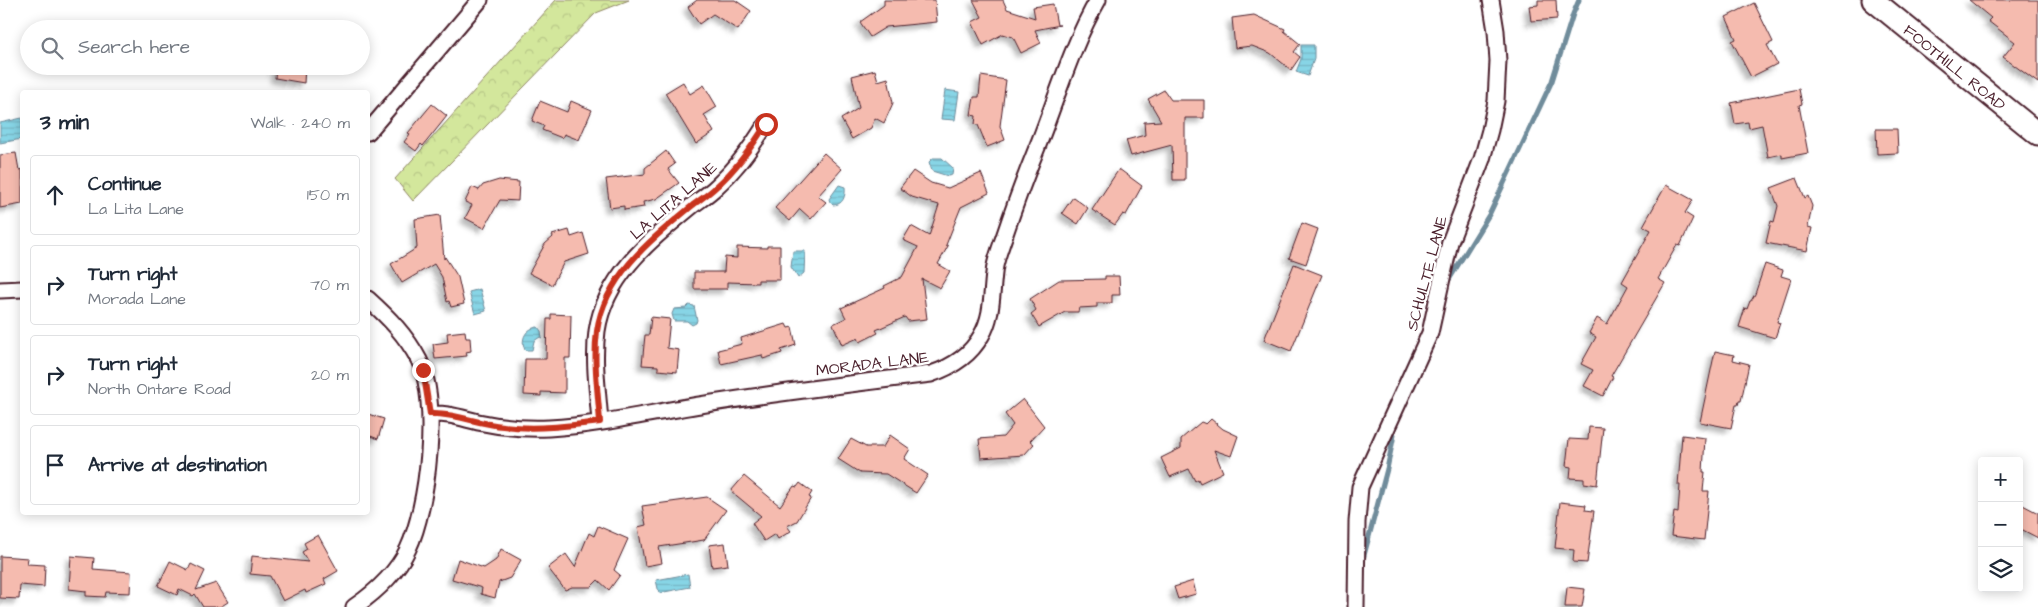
<!DOCTYPE html>
<meta charset="utf-8">
<style>
body{margin:0;font-family:"Architects Daughter",sans-serif;background:#f2f2f3;color:#1f2937}
.controls{position:absolute;right:15px;bottom:15px;display:grid;overflow:hidden;border-radius:5px;box-shadow:0 2px 12px #0003}
.controls button{width:45px;height:45px;display:grid;place-items:center;padding:0;border:0;border-bottom:1px solid #e0e1e3;background:#fff;color:#1f2937;font:25px sans-serif}
.stop{position:absolute;width:15px;height:15px;margin:-11px;border:4px solid #c8321e;border-radius:50%;background:#fff}
.stop.end{background:#c8321e;border-color:#fff;box-shadow:0 1px 5px #0008}
.list{margin:0;padding:0;list-style:none}
h2{display:flex;justify-content:space-between;align-items:center;height:65px;margin:0;padding:0 20px;font-size:21px}
h2 small{font-size:16px;font-weight:400;color:#747a83}
.list li{display:grid;grid-template-columns:32px 1fr auto;gap:15px;align-items:center;box-sizing:border-box;height:80px;margin:0 10px 10px;padding:0 10px;border:1px solid #e0e1e3;border-radius:5px}
.list b{display:block;font-size:19px;white-space:nowrap}
.list p{margin:0;font-size:16px;white-space:nowrap;color:#747a83}
.list em{font-size:16px;font-style:normal;color:#747a83}
.icon{flex:none;width:28px;height:28px;fill:none;stroke:currentColor;stroke-width:2;stroke-linecap:round;stroke-linejoin:round}
.map{position:relative;flex:none;width:2038px;height:607px;overflow:hidden}
.search{position:absolute;background:#fff;box-shadow:0 2px 12px #0003;left:20px;top:20px;width:350px;height:55px;display:flex;align-items:center;gap:12px;box-sizing:border-box;padding:0 18px;border-radius:28px;color:#747a83;font-size:19px}
.panel{position:absolute;background:#fff;box-shadow:0 2px 12px #0003;left:20px;top:90px;width:350px;height:425px;border-radius:5px}
.map>svg:first-child{display:block}
</style>
<div class="map">
<svg width="2038" height="607" viewBox="0 0 2038 607">
<defs>
<pattern id="forest-crowns" width="20" height="18" patternUnits="userSpaceOnUse" patternTransform="scale(1.25)"><rect width="20" height="18" fill="#d3e79c"/><path d="M2 6a3 3 0 1 1 6 0M12 15a3 3 0 1 1 6 0" fill="none" stroke="#b7c687"/></pattern>
<pattern id="water-rules" width="6" height="5" patternUnits="userSpaceOnUse" patternTransform="scale(1.25)"><rect width="6" height="5" fill="#87d5e6"/><path d="M0 2.5h6" fill="none" stroke="#76b6c5"/></pattern>
<filter id="shadow"><feDropShadow dx="-4.5" dy="4.5" stdDeviation="2.5" flood-color="#0004"/></filter>
</defs>
<rect width="100%" height="100%" fill="#fff"/>
<filter id="ink" filterUnits="userSpaceOnUse"><feTurbulence type="fractalNoise" baseFrequency=".02" numOctaves="2"/><feDisplacementMap in="SourceGraphic" scale="10" xChannelSelector="R" yChannelSelector="G"/><feConvolveMatrix kernelMatrix="1 2 1 2 8 2 1 2 1" color-interpolation-filters="sRGB"/></filter>
<g filter="url(#ink)">
<path fill="url(#forest-crowns)" stroke="#8e8364" d="M556 0H629L596 13 413 201 395 179Z"/>
<path fill="url(#water-rules)" stroke="#6f8c9b" d="M1301 45H1314V59L1308 76 1296 72 1301 59Z
M945 90 959 92 955 120 941 119Z
M22 118V139L0 143V123Z
M933 158H942L953 168 952 175 948 176 932 171 929 162Z
M839 185 845 187C846 196 843 205 833 205L830 202 829 199Z
M793 251H805L804 273 798 278 791 267Z
M480 289 486 311 475 314 469 292Z
M689 305 694 306 697 320 696 323 692 325 687 321H674L672 314 674 309 686 308Z
M538 327 541 331 542 338 540 337 534 341 532 350H525C520 339 526 328 538 327Z
M688 574 690 587 659 593 656 580Z"/>
<g fill="none" stroke-linecap="round" stroke-linejoin="round">
<path stroke="#6f8c9b" stroke-width="5" d="M1447 283 1490 213 1552 81 1573 14 1579 0
M1363 559 1387 469 1394 435"/>
</g>
<path fill="#f5bbaf" stroke="#4a1f2b" filter="url(#shadow)" d="M697 0H735L751 11 738 30 713 14 699 24 688 7Z
M884 0H935L937 22 886 27 870 37 860 22 884 5Z
M973 0H1003L1007 9 1035 18 1033 7 1053 4 1057 25H1060L1035 30 1041 43 1021 53 1013 37 1003 34 983 45 972 22 982 17Z
M1538 0H1556L1557 19 1531 21 1529 6 1538 5Z
M1969 0H2038V83L2003 57 2015 42 1988 21 1991 18Z
M1754 3 1773 42 1767 45 1777 64 1751 77 1732 41 1736 39 1726 17Z
M1254 15 1285 29 1284 31 1300 44 1294 52 1300 57 1291 70 1270 53 1252 46 1235 48 1232 18Z
M276 66H305L304 83 275 78Z
M875 70 878 81 888 78 893 103 884 123 875 118 871 128 852 139 841 119 859 108 852 76Z
M981 76 1006 80 1000 126 1005 140 987 147 978 125 975 124 976 116 971 115 974 97H979Z
M683 82 690 94 704 85 717 107 704 115 714 132 696 144 665 93Z
M1799 89 1802 104 1799 105 1808 153 1782 158V154L1768 157 1762 125 1749 128 1748 122 1735 124 1731 103Z
M1164 90 1171 100H1204V118H1185V180H1173L1172 145 1131 156 1126 140 1145 135 1144 122 1161 121 1148 99Z
M540 101 567 112 571 101 592 110 579 140 564 134 562 138 542 130 544 126 532 121Z
M432 104 447 116 423 146 421 144 416 151 404 142 410 134 408 133Z
M1876 129H1897L1898 153 1877 154Z
M666 151 675 164 668 169 679 183 656 199 643 202 644 207 624 210V206L610 208 606 179 645 174V168Z
M16 153 19 170 22 169V204L0 208V155Z
M824 153 842 169 818 196 826 202 811 219 800 209 790 221 775 208Z
M1119 169 1142 186 1126 215 1123 214 1115 225 1092 210Z
M913 171 931 183 948 188 981 173 989 193 961 207 946 245 948 246 938 264 950 271 940 288 922 279 927 319 908 321 905 317 876 330 878 333 860 342 858 338 842 345 833 324 846 318 841 308 885 288 884 286 902 277 918 247 903 240 911 226 929 236 939 205 912 197 900 188Z
M1797 178 1805 198 1808 196 1812 206 1808 227 1812 228 1807 251 1766 243 1771 221 1774 222 1778 206 1771 188Z
M499 180 519 182 518 201 500 200 484 228 465 218 472 205 465 202 472 187 479 190 483 185Z
M1666 185 1693 200 1685 213 1693 218 1680 246 1677 245 1658 279 1665 283 1611 376 1613 377 1603 396 1584 386 1593 370 1581 364 1596 337 1589 333 1597 318 1607 324 1628 286 1622 282 1651 230 1643 226Z
M1073 197 1088 208 1078 224 1062 213Z
M440 215 444 259 445 257 458 277 464 304 451 307 449 301 447 302 442 277 434 264 402 283 391 264 417 248 415 219Z
M1302 223 1318 229 1306 264 1289 258Z
M569 230 571 237 583 233 589 254 564 262 552 285 529 273 545 244 553 237 552 235Z
M767 246H780V280H758V283L727 282V289H694V272H724L725 257 737 258V247L767 248Z
M1294 264 1322 275 1291 351 1264 340Z
M1765 264 1783 270 1781 276 1791 279 1777 322 1780 323 1775 338 1739 327 1745 308 1747 309 1750 301H1751L1755 294Z
M1105 276H1119L1120 295H1112V303H1097V307L1079 308 1078 312H1065L1039 327 1031 314 1036 310 1030 299 1059 280 1105 279Z
M551 314 571 315 570 358H565V393L541 392V396L524 395 525 359H546L547 319H551Z
M651 317 670 319 667 348 679 350 677 372 658 370V366L642 365 645 335H649Z
M786 324 788 328 792 327 796 345 781 350 782 353 763 359 762 355 721 364 718 350 742 344 741 338Z
M465 331 466 338H470L471 351 466 352 467 356 435 359 433 344 448 342 447 333Z
M1715 351 1734 355 1733 360 1749 364 1741 401H1739L1738 405H1736L1731 428 1700 422Z
M1023 399 1044 426 1030 441 1034 444 1024 455 981 458 979 439 1003 437 1013 425 1005 414Z
M368 414 384 419 378 439 368 435Z
M1211 419 1223 429 1238 436 1231 456 1214 450 1223 472 1200 483 1198 479 1195 481 1189 469 1170 477 1161 458 1181 448V439L1201 422 1206 424Z
M1589 427 1603 428 1597 485 1584 483V479L1570 478 1571 467 1566 466 1569 439 1588 440Z
M890 435 910 449 904 459 928 475 916 493 886 474 860 473 838 459 851 439 866 447H883Z
M1682 435 1705 438 1703 472H1705L1703 491H1709L1704 540 1671 536 1674 512 1678 513 1680 485H1678Z
M744 476 780 506 794 486 797 487 800 483 812 492 809 497 811 498 797 521 787 526 791 531 778 539 775 534 764 541 752 523 761 516 731 491Z
M707 497 726 510 704 540 659 547 662 563 645 566 638 527 646 525 642 506Z
M1560 502 1586 505 1585 510 1594 511 1587 563 1573 562 1574 550 1555 548Z
M2019 503 2038 513V538L2019 528Z
M598 526 628 539 614 570 620 575 609 590 598 580 591 587H572L565 590 548 568 566 554 575 567 589 533 594 536Z
M318 535 338 571 324 579 326 584 306 593 305 590 283 601 270 576 250 574 252 556 308 562 302 552 307 549 304 543Z
M725 543 728 565 712 567 709 545Z
M501 549 521 560 510 578 499 582 495 598 481 594 482 588 452 579 458 559 484 568 496 560Z
M0 556 28 558 27 564 45 565 44 587 20 585 19 599 0 598Z
M71 556 94 558 93 569 131 572 130 593 106 592 105 597 86 596V591L69 589Z
M170 561 188 570 191 564 205 571 196 590 216 583 228 602 220 607H203L195 594 193 596 179 589 177 595 158 586Z
M1193 581 1196 594 1178 599 1174 587Z
M1567 587 1585 589 1582 607H1565Z"/>
<g fill="none" stroke-linecap="round" stroke-linejoin="round">
<g stroke="#4a1f2b" stroke-width="19">
<path id="street" d="M368 132 480 0
M0 290 22 289
M430 414C448 413 461 418 478 422 501 427 525 429 549 428 602 425 654 412 706 404 781 392 856 383 931 374 952 367 970 356 981 336 994 315 991 289 995 266 997 256 1001 246 1004 237 1015 204 1027 172 1040 140 1058 94 1073 43 1098 0
M600 422C598 393 593 361 597 331 605 275 652 239 693 205 701 199 710 193 717 186 737 168 752 147 766 124
M354 607C376 592 396 574 408 549 428 507 440 402 419 360 406 335 388 317 368 299
M1356 607 1357 522 1360 487 1430 333 1450 242 1482 159 1490 130 1496 101 1498 61 1496 31 1491 0"/>
</g>
<g stroke="#4a1f2b" stroke-width="25">
<path id="secondary" d="M1873 0 2038 134"/>
</g>
<use href="#street" stroke="#fff" stroke-width="15"/>
<use href="#secondary" stroke="#fff" stroke-width="21"/>
</g>
</g>
<g fill="none" stroke-linecap="round" stroke-linejoin="round" filter="url(#ink)">
<path stroke="#c8321e" stroke-width="6" d="M423 370 430 414C456 413 477 424 503 426 536 430 568 426 600 422 598 393 593 361 597 331 605 275 652 239 693 205 701 199 710 193 717 186 737 168 752 147 766 124"/>
</g>
<g text-anchor="middle" stroke-width="4.5" stroke-linejoin="round" paint-order="stroke">
<g font-size="16" fill="#4a1f2b" stroke="#fff">
<text transform="translate(1955 67) rotate(39)" y="6">FOOTHILL ROAD</text>
<text transform="translate(673 200) rotate(-41)" y="6">LA LITA LANE</text>
<text transform="translate(1426 273) rotate(-75)" y="6">SCHULTE LANE</text>
<text transform="translate(872 363) rotate(-7)" y="6">MORADA LANE</text>
</g>
</g>
</svg>
<div class="controls">
<button>+</button>
<button>−</button>
<button><svg class="icon" aria-label="layers" viewBox="0 0 24 24"><path d="M12 4l9 5-9 5-9-5zM3 14l9 5 9-5"/></svg></button>
</div>
<div class="stop" style="left:766px;top:124px"></div>
<div class="stop end" style="left:423px;top:370px"></div>
<div class="search"><svg class="icon" aria-label="search" viewBox="0 0 24 24"><circle cx="10" cy="10" r="6"/><path d="M15 15l6 6"/></svg>Search here</div>
<section class="panel">
<h2>3 min<small>Walk · 240 m</small></h2>
<ul class="list">
<li><svg class="icon" aria-label="ahead" viewBox="0 0 24 24"><path d="M12 20V5M6 11l6-6 6 6"/></svg><div><b>Continue</b><p>La Lita Lane</p></div><em>150 m</em></li>
<li><svg class="icon" aria-label="right" viewBox="0 0 24 24"><path d="M7 20v-9h11M14 6l5 5-5 5"/></svg><div><b>Turn right</b><p>Morada Lane</p></div><em>70 m</em></li>
<li><svg class="icon" aria-label="right" viewBox="0 0 24 24"><path d="M7 20v-9h11M14 6l5 5-5 5"/></svg><div><b>Turn right</b><p>North Ontare Road</p></div><em>20 m</em></li>
<li><svg class="icon" aria-label="arrive" viewBox="0 0 24 24"><path d="M6 21V4h12l-3 4 3 4H6"/></svg><div><b>Arrive at destination</b></div></li>
</ul>
</section>
</div>
